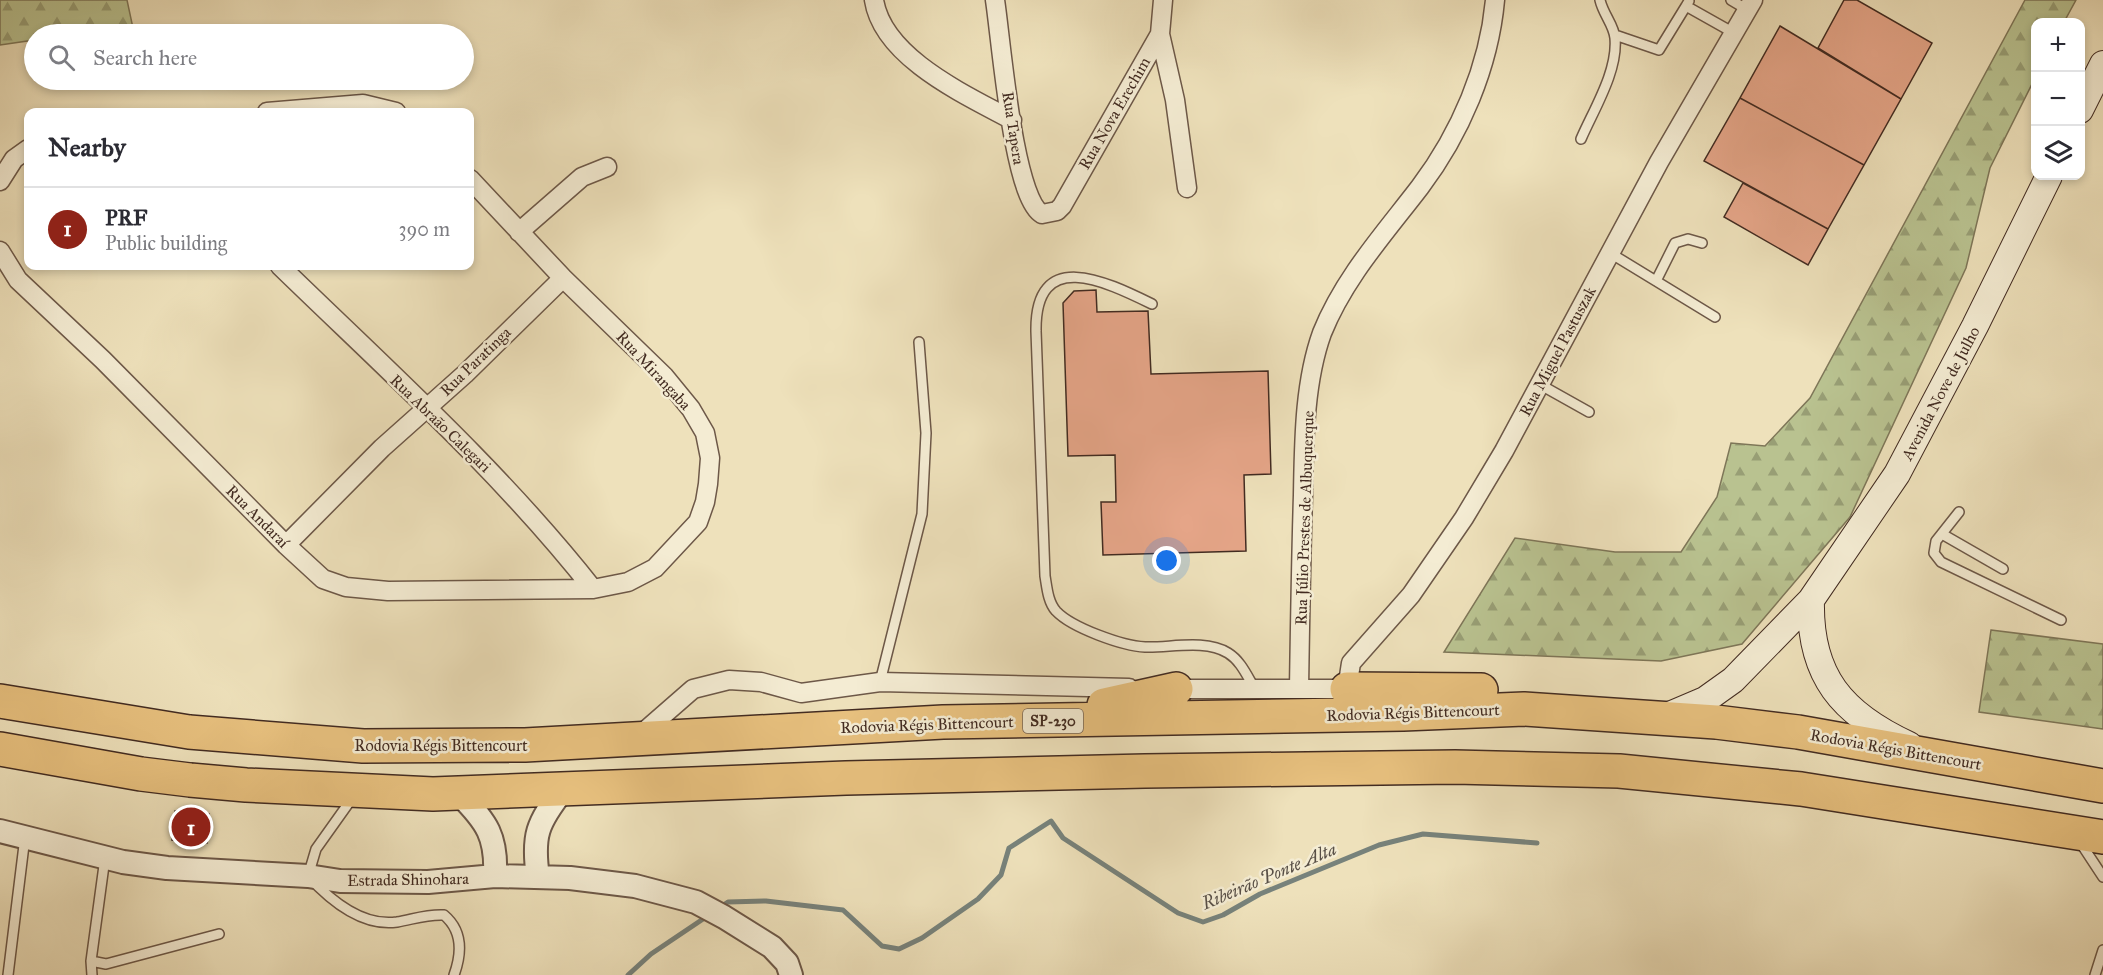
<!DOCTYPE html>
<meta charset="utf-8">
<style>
body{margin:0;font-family:"IM FELL Great Primer",serif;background:#f2f2f3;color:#2b2b33}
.controls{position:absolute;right:18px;top:18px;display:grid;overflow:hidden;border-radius:12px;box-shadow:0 3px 9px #0003}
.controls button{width:54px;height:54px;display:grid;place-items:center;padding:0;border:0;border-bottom:2px solid #e1e1e2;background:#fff;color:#2b2b33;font:30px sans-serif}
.you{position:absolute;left:1167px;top:561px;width:21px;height:21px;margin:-15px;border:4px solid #fff;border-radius:50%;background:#1a73e8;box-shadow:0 0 0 9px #1a73e833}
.badge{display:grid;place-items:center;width:39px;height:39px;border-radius:50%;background:#8f2418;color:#fff;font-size:20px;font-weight:700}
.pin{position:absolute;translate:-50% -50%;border:3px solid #fff;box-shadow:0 2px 6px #0006}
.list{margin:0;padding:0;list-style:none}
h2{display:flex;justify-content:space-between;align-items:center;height:78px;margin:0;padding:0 24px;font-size:26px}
h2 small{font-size:20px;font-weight:400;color:#7c7c81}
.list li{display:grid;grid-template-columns:39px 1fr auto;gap:18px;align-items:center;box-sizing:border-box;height:84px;padding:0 24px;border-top:2px solid #e1e1e2}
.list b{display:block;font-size:22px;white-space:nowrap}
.list p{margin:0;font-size:20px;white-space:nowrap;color:#7c7c81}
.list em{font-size:20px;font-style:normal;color:#7c7c81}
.icon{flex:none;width:33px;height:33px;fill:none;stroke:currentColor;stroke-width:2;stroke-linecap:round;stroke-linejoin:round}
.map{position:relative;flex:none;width:2103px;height:975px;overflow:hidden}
.search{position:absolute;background:#fff;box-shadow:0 3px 9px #0003;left:24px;top:24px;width:450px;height:66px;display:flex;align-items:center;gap:15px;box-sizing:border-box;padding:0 21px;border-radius:33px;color:#7c7c81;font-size:22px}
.panel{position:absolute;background:#fff;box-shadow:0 3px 9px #0003;left:24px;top:108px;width:450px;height:162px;border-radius:12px}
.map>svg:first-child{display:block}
</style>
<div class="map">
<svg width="2103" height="975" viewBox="0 0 2103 975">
<defs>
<pattern id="forest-firs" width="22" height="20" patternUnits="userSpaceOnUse" patternTransform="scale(1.5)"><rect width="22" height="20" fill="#b9c290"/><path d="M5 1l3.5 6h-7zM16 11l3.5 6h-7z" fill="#989e75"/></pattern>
</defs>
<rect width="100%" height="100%" fill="#eee1bb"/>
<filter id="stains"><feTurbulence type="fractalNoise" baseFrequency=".00333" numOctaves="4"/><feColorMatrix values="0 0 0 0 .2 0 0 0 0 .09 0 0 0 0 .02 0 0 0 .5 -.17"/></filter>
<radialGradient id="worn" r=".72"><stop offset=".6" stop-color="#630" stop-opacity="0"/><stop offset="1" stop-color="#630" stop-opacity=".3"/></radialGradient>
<path fill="url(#forest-firs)" stroke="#7e7658" stroke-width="1.5" d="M0 0H127L133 28 82 34H34V40L0 45Z
M2025 0H2076L2064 22H2036L2035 78 1990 168 1966 268 1850 517 1742 644 1661 661 1444 652 1515 538 1615 552H1681L1717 497 1731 443 1765 446 1810 398Z
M1991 630 2103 644V729L1979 712Z"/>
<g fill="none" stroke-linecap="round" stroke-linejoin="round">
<path stroke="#77827b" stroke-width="5" d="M719 908 728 902 766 901 843 910 882 946 899 949 922 938 978 899 1001 875 1009 848 1051 821 1063 838 1178 913 1203 922 1223 915 1260 894 1379 845 1423 834 1537 843
M628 975 651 954 709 915"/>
</g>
<path fill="#e5a588" stroke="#422b21" stroke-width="1.5" d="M1844 0H1857L1932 43 1901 99 1818 48Z
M1780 26 1901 99 1864 165 1740 98Z
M1740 98 1864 165 1828 229 1704 161Z
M1743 183 1828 229 1808 265 1724 217Z
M1096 290 1097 312 1148 311 1151 374 1268 371 1271 474 1244 475 1246 551 1103 555 1101 502H1116L1115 455 1068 456 1063 303 1074 291Z
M175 811 209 814 207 843 172 840Z"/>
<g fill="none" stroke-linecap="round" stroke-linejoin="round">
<g stroke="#6d5848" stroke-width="12">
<path id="service" d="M1731 0 1748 10
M1689 1 1686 6 1734 33
M1615 35 1659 50 1686 6
M1581 139C1594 109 1618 71 1615 38 1614 25 1603 14 1600 0
M1610 253 1715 317
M1656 281 1675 243 1688 239 1702 243
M1152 304C1105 281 1035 247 1036 331L1045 576C1047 588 1048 602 1056 611 1072 628 1123 646 1145 647 1170 648 1205 639 1228 653 1241 661 1247 676 1255 689
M1539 384 1589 412
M1959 512 1936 541 1934 553 1941 562 2061 620
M1942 534 2003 569
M880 682 922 514 926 433 919 342
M353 797 316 849 308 876C330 900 362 927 397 922 414 919 427 914 444 915 463 931 462 953 454 975
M2080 842 2103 877
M91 961 106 964 219 934
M8 975 25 837
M92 975 91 961 105 858
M2095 975 2103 950"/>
</g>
<g stroke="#6d5848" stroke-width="21">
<path id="minor" d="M874 0C883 58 966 95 1012 120
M995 0C1001 38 1013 198 1042 214L1057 211 1062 206 1160 34 1163 0
M1160 34 1175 100 1187 188
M267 112 363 104 396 112
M0 181 14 159 28 149
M519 232 582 177 607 167
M0 251 18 280 103 360 286 545 323 579 346 587 388 591 593 589 628 582 655 568 698 522 705 502 708 484 710 458 705 433 691 409 664 376 563 278 470 179
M280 266C387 370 500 471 593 589
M286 545 382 448 465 374 563 278
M1169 689H1347L1351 663 1411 595 1464 518 1504 451 1659 162 1753 0
M1299 689C1300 624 1301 560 1303 495 1304 442 1304 383 1322 333 1344 278 1384 234 1420 187 1460 134 1489 67 1495 0
M638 737 693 689 729 680 761 682 801 693 880 682 1129 688"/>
</g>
<g stroke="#6d5848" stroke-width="26">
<path id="tertiary" d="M460 795C487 822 497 837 495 876
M0 831 123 862 167 868 308 876 340 881 428 882 495 876 570 878 635 886 696 902 724 917 772 947 787 963 791 975
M538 877C532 836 537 823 563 790"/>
</g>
<g stroke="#422b21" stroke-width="28">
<path id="secondary" d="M2080 110 2103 64
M1811 600C1809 676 1842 714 1909 745
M1665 717 1705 700 1733 680 1811 600 1897 474 1975 326 2049 176"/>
</g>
<g stroke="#422b21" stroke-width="36">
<path id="motorway" d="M1347 689 1481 690
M0 701 189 732 363 746 525 745 943 722 1403 714 1524 709 1716 722 1798 732 2103 786
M1104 705 1176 689
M0 749 141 774 190 780 246 785 433 794 846 778 1145 771 1455 767 1619 771 1801 789 2103 837"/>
</g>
<use href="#service" stroke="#f4ecd3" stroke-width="9"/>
<use href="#minor" stroke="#f4ecd3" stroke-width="18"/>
<use href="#tertiary" stroke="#f4ecd3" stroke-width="22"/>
<use href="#secondary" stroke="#f4ecd3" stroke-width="26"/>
<use href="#motorway" stroke="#e7c07e" stroke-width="33"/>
</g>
<g text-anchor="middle" stroke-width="5" stroke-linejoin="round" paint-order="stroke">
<rect fill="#f4ecd3" stroke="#776556" stroke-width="1.5" x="1023" y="709" width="60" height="24" rx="4.5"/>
<g font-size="15" font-weight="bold" fill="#422b21">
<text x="1053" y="726">SP-230</text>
</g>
<g font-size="16" fill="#422b21" stroke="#f4ecd3">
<text transform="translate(1114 113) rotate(-60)" y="6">Rua Nova Erechim</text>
<text transform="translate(1014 128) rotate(81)" y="6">Rua Tapera</text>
<text transform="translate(1557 351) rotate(-62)" y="6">Rua Miguel Pastuszak</text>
<text transform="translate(475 361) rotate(-44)" y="6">Rua Paratinga</text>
<text transform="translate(654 370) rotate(47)" y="6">Rua Mirangaba</text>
<text transform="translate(1940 393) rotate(-62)" y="6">Avenida Nove de Julho</text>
<text transform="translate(441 423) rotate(44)" y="6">Rua Abraão Calegari</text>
<text transform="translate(258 516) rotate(45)" y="6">Rua Andaraí</text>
<text transform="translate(1304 518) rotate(-88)" y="6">Rua Júlio Prestes de Albuquerque</text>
<text transform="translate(1413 712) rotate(-2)" y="6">Rodovia Régis Bittencourt</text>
<text transform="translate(927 724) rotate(-2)" y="6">Rodovia Régis Bittencourt</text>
<text x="441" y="751">Rodovia Régis Bittencourt</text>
<text transform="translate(1896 749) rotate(10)" y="6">Rodovia Régis Bittencourt</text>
<text transform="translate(408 879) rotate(-1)" y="6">Estrada Shinohara</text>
</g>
<g font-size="18" font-style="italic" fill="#584f46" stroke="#f4ecd3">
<text transform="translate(1269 876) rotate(-23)" y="6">Ribeirão Ponte Alta</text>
</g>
</g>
<rect width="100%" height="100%" filter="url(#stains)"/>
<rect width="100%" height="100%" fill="url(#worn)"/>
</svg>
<div class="controls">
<button>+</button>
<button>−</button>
<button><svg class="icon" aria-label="layers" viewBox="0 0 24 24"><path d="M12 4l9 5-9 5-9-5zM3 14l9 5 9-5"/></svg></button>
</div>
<div class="you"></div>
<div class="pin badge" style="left:191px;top:827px">1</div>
<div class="search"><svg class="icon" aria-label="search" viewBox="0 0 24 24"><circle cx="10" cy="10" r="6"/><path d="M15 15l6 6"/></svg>Search here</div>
<section class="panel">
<h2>Nearby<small></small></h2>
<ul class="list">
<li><span class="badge">1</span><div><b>PRF</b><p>Public building</p></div><em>390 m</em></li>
</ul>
</section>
</div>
